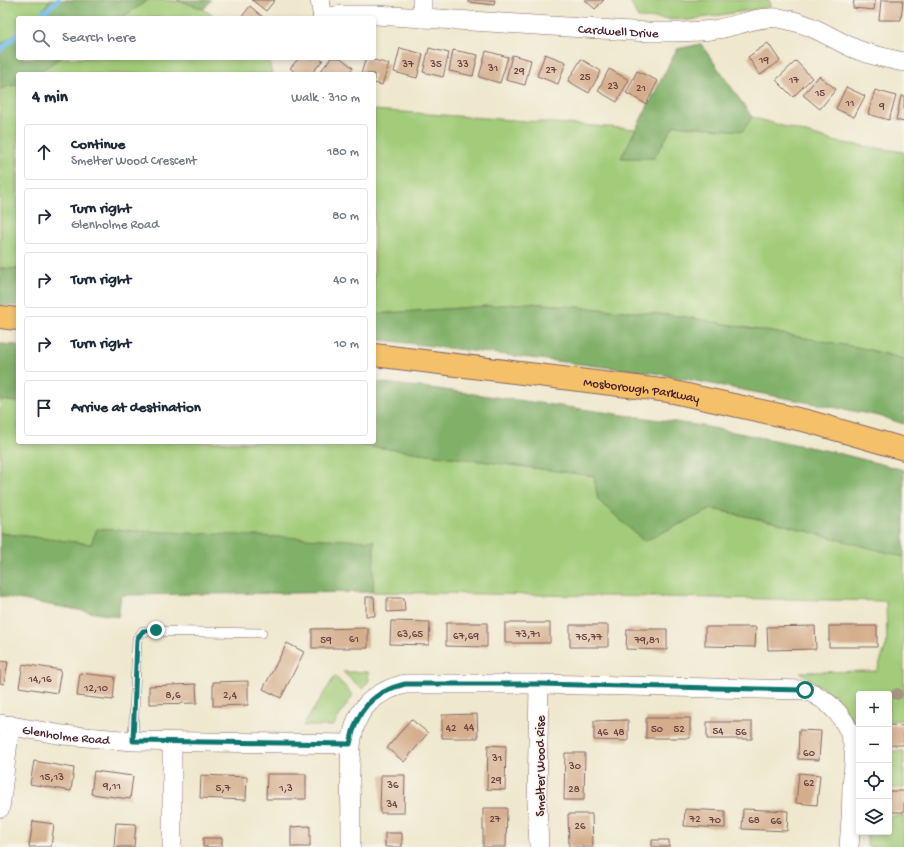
<!DOCTYPE html>
<meta charset="utf-8">
<style>
body{margin:0;font-family:"Gochi Hand",sans-serif;background:#f2f2f3;color:#1f2937}
.controls{position:absolute;right:12px;bottom:12px;display:grid;overflow:hidden;border-radius:4px;box-shadow:0 2px 6px #0003}
.controls button{width:36px;height:36px;display:grid;place-items:center;padding:0;border:0;border-bottom:1px solid #e0e1e3;background:#fff;color:#1f2937;font:20px sans-serif}
.stop{position:absolute;width:12px;height:12px;margin:-9px;border:3px solid #0f766e;border-radius:50%;background:#fff}
.stop.end{background:#0f766e;border-color:#fff;box-shadow:0 1px 4px #0008}
.list{margin:0;padding:0;list-style:none}
h2{display:flex;justify-content:space-between;align-items:center;height:52px;margin:0;padding:0 16px;font-size:17px}
h2 small{font-size:13px;font-weight:400;color:#747a83}
.list li{display:grid;grid-template-columns:26px 1fr auto;gap:12px;align-items:center;box-sizing:border-box;height:56px;margin:0 8px 8px;padding:0 8px;border:1px solid #e0e1e3;border-radius:4px}
.list b{display:block;font-size:15px;white-space:nowrap}
.list p{margin:0;font-size:13px;white-space:nowrap;color:#747a83}
.list em{font-size:13px;font-style:normal;color:#747a83}
.icon{flex:none;width:22px;height:22px;fill:none;stroke:currentColor;stroke-width:2;stroke-linecap:round;stroke-linejoin:round}
.map{position:relative;flex:none;width:904px;height:847px;overflow:hidden}
.search{position:absolute;background:#fff;box-shadow:0 2px 6px #0003;left:16px;top:16px;width:360px;height:44px;display:flex;align-items:center;gap:10px;box-sizing:border-box;padding:0 14px;border-radius:4px;color:#747a83;font-size:15px}
.panel{position:absolute;background:#fff;box-shadow:0 2px 6px #0003;left:16px;top:72px;width:360px;height:372px;border-radius:4px}
.map>svg:first-child{display:block}
</style>
<div class="map">
<svg width="904" height="847" viewBox="0 0 904 847">
<rect width="100%" height="100%" fill="#f7f3e8"/>
<filter id="ink" filterUnits="userSpaceOnUse"><feTurbulence type="fractalNoise" baseFrequency=".025" numOctaves="2"/><feDisplacementMap in="SourceGraphic" scale="8" xChannelSelector="R" yChannelSelector="G"/><feConvolveMatrix kernelMatrix="1 2 1 2 8 2 1 2 1" color-interpolation-filters="sRGB"/></filter>
<filter id="wash" filterUnits="userSpaceOnUse"><feTurbulence type="fractalNoise" baseFrequency=".012" numOctaves="4" result="noise"/><feDisplacementMap in="SourceGraphic" scale="16" xChannelSelector="R" yChannelSelector="G"/><feGaussianBlur stdDeviation="0.9" result="paint"/><feColorMatrix in="noise" values="0 0 0 0 0 0 0 0 0 0 0 0 0 0 0 0 0 1.4 0 .05"/><feComposite in="paint" operator="in"/></filter>
<g filter="url(#wash)">
<rect width="100%" height="100%" fill="#efe8ce"/>
<path fill="#a2cc79" stroke="#767652" d="M0 0H50L37 18H18V32L0 45Z
M148 0C176 0 193 1 217 18H121Z
M630 0H769L770 7 689 20 638 18Z
M60 58H268L272 74H36Z
M18 84V269L0 268V89Z
M374 110 636 129 621 158H654L674 125 743 131 752 117 837 142 904 152V359L862 348 680 316 530 303 374 314Z
M0 400 18 402V442H128L141 445 152 442H337L594 476 598 500 644 541 712 509 773 522 904 557V720L889 721V694H859V723H854L838 699 800 672 877 671 887 643 886 601 373 592 374 541 91 544 0 533Z
M343 672H368L369 681 362 689Z
M335 676 353 695 333 726H303Z
M889 751H904V788H889Z
M889 816H904V847H867V832H889Z"/>
<path fill="#81b069" stroke="#66684a" d="M50 0H148L121 18H37Z
M177 0H211L204 9Z
M18 32V58H60L36 74H18V84L0 89V45Z
M701 44 752 117 743 131 674 125 654 158H621L677 49Z
M0 268 18 269V306L0 305Z
M530 303 680 316 862 348 904 359V424L879 416 654 373 374 339V314Z
M0 344 18 345V402L0 400Z
M374 382 438 389 703 426 834 452 904 470V557L773 522 712 509 644 541 598 500 594 476 337 442H374Z
M97 529 374 541 373 592 121 595 118 617 0 596V533L91 544Z"/>
<g fill="none" stroke-linecap="round" stroke-linejoin="round">
<path stroke="#6ebbe8" stroke-width="5.5" d="M37 18 58 0
M0 50 18 34"/>
</g>
<g id="blocks">
<path fill="#d4ad8c" d="M252 0H275L266 11Z
M468 0H495L494 5 468 2Z
M585 0H604L595 9Z
M854 0H875L874 10 853 8Z
M881 0H903L901 20H879Z
M250 6 264 18H241Z
M768 43 780 61 760 75 748 57Z
M400 48 423 54 417 78 394 72Z
M429 48 449 53 443 77 423 72Z
M453 50 478 55 473 76 449 71Z
M486 51 508 57 500 83 479 77Z
M545 54 566 62 558 84 537 76Z
M512 55 531 60 525 85 506 80Z
M299 58H320L323 60 311 74H297L290 68Z
M331 58H341L353 68 348 74H321L319 73Z
M366 58 389 64 382 85 374 83V74H361Z
M581 59 601 71 589 93 568 81Z
M796 61 812 78 793 97 776 80Z
M609 69 629 80 617 102 598 91Z
M637 71 658 81 646 104 626 93Z
M819 76 836 89 820 109 803 95Z
M846 87 865 96 854 117 836 109Z
M875 90 896 96 889 120 868 114Z
M901 96H904V122L896 120Z
M366 597H374L375 616H366Z
M387 598H404L405 611 387 612Z
M391 621 430 622 429 645 390 644Z
M446 623H487V647L446 646Z
M505 623H550V643H505Z
M570 625H608V647H570Z
M815 626 816 649 768 650 767 627Z
M829 626H877V647H829Z
M705 627H756L755 647 705 646Z
M368 628V648H312V629Z
M627 629H667V650L626 649Z
M287 643 304 652 281 698 263 689Z
M0 661 8 662 4 684 0 683Z
M23 664 61 670 57 693 19 687Z
M80 673 115 677 113 700 77 696Z
M248 681V705L213 706V682Z
M196 684 197 703 149 704V686Z
M477 714 478 738H442V715Z
M646 718H690V738H646Z
M411 719 428 733 404 762 387 748Z
M628 720V741L594 740V721Z
M707 722H752V739H707Z
M889 725 904 726V745H889Z
M799 730 821 731 819 760 798 759Z
M488 745 506 746 505 790 487 789Z
M565 753H585L584 800H564Z
M34 761 74 768 71 791 30 784Z
M94 771 133 776 130 799 91 794Z
M799 773 820 775 817 805 796 803Z
M267 774H306V799H266Z
M201 775 247 777 246 800 200 798Z
M381 775H405L404 813H380Z
M889 791H904V812H889Z
M483 808H507L506 847H483Z
M685 809 725 811V828L684 826Z
M743 809 788 811 787 831 742 829Z
M568 814H592L593 847H569Z
M33 821 54 824 51 847H29Z
M116 823 136 824 134 847H114Z
M310 826V847H291V827Z
M385 833H402V847H385Z
M203 838H222V847H203Z
M652 840H669V847H652Z"/>
</g>
</g>
<g filter="url(#ink)">
<use href="#blocks" fill-opacity="0" stroke="#846564" stroke-width="1"/>
<g fill="none" stroke-linecap="round" stroke-linejoin="round">
<g stroke="#846564" stroke-width="10">
<path id="lane" d="M133 741 137 639 143 631 262 633"/>
</g>
<g stroke="#846564" stroke-width="20">
<g id="street">
<path d="M320 0 323 18"/>
<path id="s1" d="M322 18 343 15H376L648 32C671 32 695 33 718 29 737 26 758 16 778 18 811 23 823 34 851 47 867 55 886 58 904 62"/>
<path d="M422 18V0"/>
<path d="M539 684 537 802 539 847"/>
<path id="s2" d="M0 724 63 735 133 741 350 744"/>
<path d="M0 808 10 725"/>
<path d="M172 847V742"/>
<path d="M351 847C351 825 351 804 350 782 350 734 350 698 405 684H539L805 690C831 700 851 722 854 751 855 762 853 774 852 785 852 806 851 826 849 847"/>
</g>
</g>
<g stroke="#846564" stroke-width="24">
<g id="highway">
<path d="M0 317 18 319"/>
<path id="s3" d="M374 355 669 391 807 421 904 449"/>
</g>
</g>
<use href="#lane" stroke="#fff" stroke-width="9"/>
<use href="#street" stroke="#fff" stroke-width="19"/>
<use href="#highway" stroke="#f4c16a" stroke-width="22"/>
</g>
<circle fill="#a39681" cx="897" cy="694" r="6"/>
</g>
<g fill="none" stroke-linecap="round" stroke-linejoin="round" filter="url(#ink)">
<path stroke="#0f766e" stroke-width="5" d="M156 630 143 631 137 639 133 741 350 744C356 711 372 692 405 684H539L805 690"/>
</g>
<g text-anchor="middle" stroke-width="3" stroke-linejoin="round" paint-order="stroke">
<g font-size="11" fill="#6c4243">
<text x="764" y="63">19</text>
<text x="408" y="67">37</text>
<text x="436" y="67">35</text>
<text x="463" y="67">33</text>
<text x="493" y="71">31</text>
<text x="551" y="73">27</text>
<text x="519" y="74">29</text>
<text x="585" y="80">25</text>
<text x="794" y="83">17</text>
<text x="613" y="89">23</text>
<text x="641" y="91">21</text>
<text x="820" y="96">15</text>
<text x="850" y="106">11</text>
<text x="882" y="109">9</text>
<text x="410" y="637">63,65</text>
<text x="528" y="637">73,71</text>
<text x="466" y="639">67,69</text>
<text x="589" y="640">75,77</text>
<text x="354" y="642">61</text>
<text x="326" y="643">59</text>
<text x="647" y="643">79,81</text>
<text x="40" y="682">14,16</text>
<text x="96" y="691">12,10</text>
<text x="173" y="698">8,6</text>
<text x="230" y="698">2,4</text>
<text x="469" y="730">44</text>
<text x="451" y="731">42</text>
<text x="657" y="732">50</text>
<text x="679" y="732">52</text>
<text x="718" y="734">54</text>
<text x="603" y="735">46</text>
<text x="619" y="735">48</text>
<text x="741" y="735">56</text>
<text x="809" y="756">60</text>
<text x="497" y="761">31</text>
<text x="575" y="769">30</text>
<text x="52" y="780">15,13</text>
<text x="496" y="783">29</text>
<text x="809" y="786">62</text>
<text x="393" y="788">36</text>
<text x="112" y="789">9,11</text>
<text x="223" y="791">5,7</text>
<text x="286" y="791">1,3</text>
<text x="574" y="792">28</text>
<text x="392" y="807">34</text>
<text x="495" y="822">27</text>
<text x="695" y="822">72</text>
<text x="715" y="823">70</text>
<text x="754" y="823">68</text>
<text x="776" y="824">66</text>
<text x="580" y="829">26</text>
</g>
<g font-size="13" fill="#4a1f2b" stroke="#f7f3e8">
<text dy="5" stroke="none"><textPath href="#s1" startOffset="297">Cardwell Drive</textPath></text>
<text dy="5" stroke="none"><textPath href="#s3" startOffset="270">Mosborough Parkway</textPath></text>
<text dy="5" stroke="none"><textPath href="#s2" startOffset="67">Glenholme Road</textPath></text>
<text transform="translate(539 766) rotate(-90)" y="5">Smelter Wood Rise</text>
</g>
</g>
</svg>
<div class="controls">
<button>+</button>
<button>−</button>
<button><svg class="icon" aria-label="locate" viewBox="0 0 24 24"><circle cx="12" cy="12" r="6"/><path d="M12 2v4M12 18v4M2 12h4M18 12h4"/></svg></button>
<button><svg class="icon" aria-label="layers" viewBox="0 0 24 24"><path d="M12 4l9 5-9 5-9-5zM3 14l9 5 9-5"/></svg></button>
</div>
<div class="stop" style="left:805px;top:690px"></div>
<div class="stop end" style="left:156px;top:630px"></div>
<div class="search"><svg class="icon" aria-label="search" viewBox="0 0 24 24"><circle cx="10" cy="10" r="6"/><path d="M15 15l6 6"/></svg>Search here</div>
<section class="panel">
<h2>4 min<small>Walk · 310 m</small></h2>
<ul class="list">
<li><svg class="icon" aria-label="ahead" viewBox="0 0 24 24"><path d="M12 20V5M6 11l6-6 6 6"/></svg><div><b>Continue</b><p>Smelter Wood Crescent</p></div><em>180 m</em></li>
<li><svg class="icon" aria-label="right" viewBox="0 0 24 24"><path d="M7 20v-9h11M14 6l5 5-5 5"/></svg><div><b>Turn right</b><p>Glenholme Road</p></div><em>80 m</em></li>
<li><svg class="icon" aria-label="right" viewBox="0 0 24 24"><path d="M7 20v-9h11M14 6l5 5-5 5"/></svg><div><b>Turn right</b></div><em>40 m</em></li>
<li><svg class="icon" aria-label="right" viewBox="0 0 24 24"><path d="M7 20v-9h11M14 6l5 5-5 5"/></svg><div><b>Turn right</b></div><em>10 m</em></li>
<li><svg class="icon" aria-label="arrive" viewBox="0 0 24 24"><path d="M6 21V4h12l-3 4 3 4H6"/></svg><div><b>Arrive at destination</b></div></li>
</ul>
</section>
</div>
